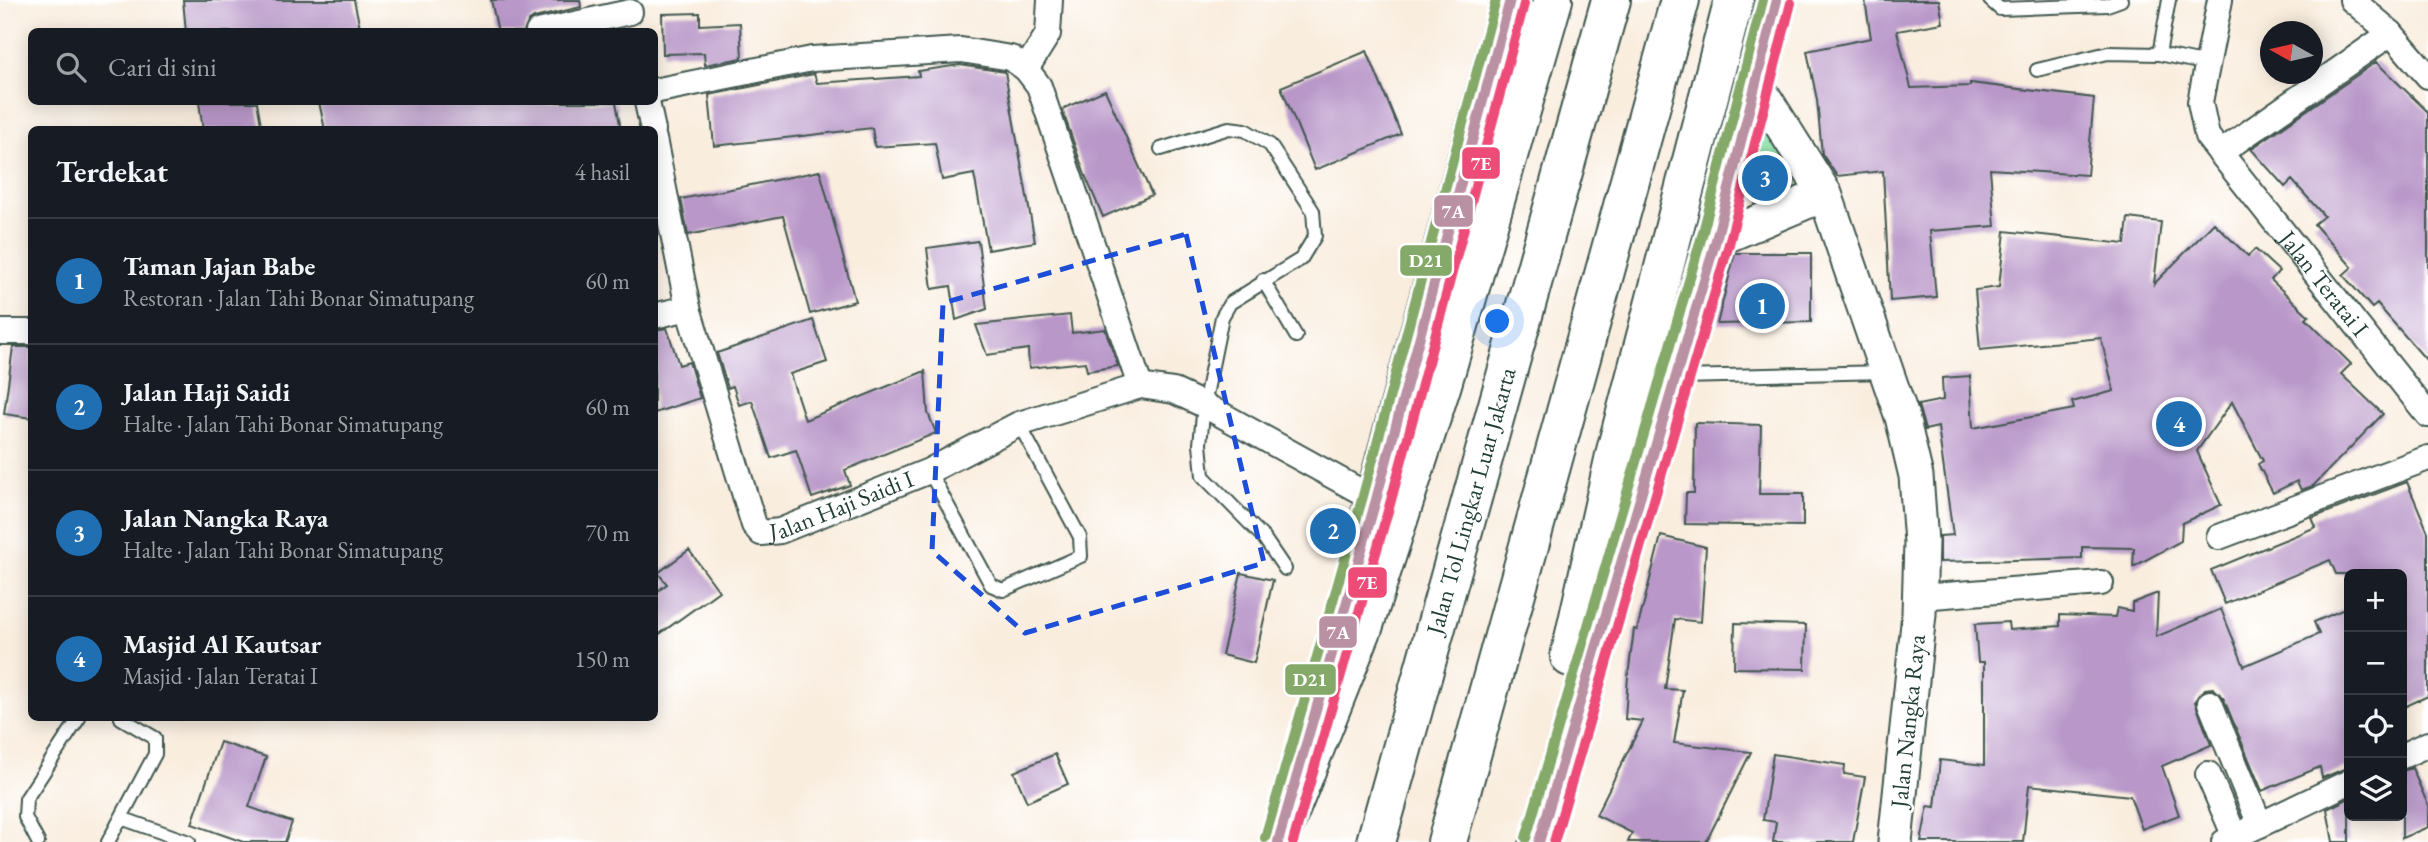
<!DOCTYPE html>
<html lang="id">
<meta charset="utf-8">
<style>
body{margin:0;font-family:"EB Garamond",serif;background:#20242c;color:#f1f3f6}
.controls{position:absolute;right:21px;bottom:21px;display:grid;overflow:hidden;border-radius:10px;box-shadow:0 4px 18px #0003}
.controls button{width:63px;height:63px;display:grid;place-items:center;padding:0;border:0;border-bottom:2px solid #363941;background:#171b24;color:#f1f3f6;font:35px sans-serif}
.compass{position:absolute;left:2260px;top:21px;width:63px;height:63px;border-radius:50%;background:#171b24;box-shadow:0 4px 18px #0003;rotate:278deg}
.you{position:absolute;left:1498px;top:322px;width:24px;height:24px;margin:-18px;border:5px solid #fff;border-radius:50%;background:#1a73e8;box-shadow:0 0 0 10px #1a73e833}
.badge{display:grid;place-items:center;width:46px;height:46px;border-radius:50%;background:#1f6fb2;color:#fff;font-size:23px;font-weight:700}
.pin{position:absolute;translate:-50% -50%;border:4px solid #fff;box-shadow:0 2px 7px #0006}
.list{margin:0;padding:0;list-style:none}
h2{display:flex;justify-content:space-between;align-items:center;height:91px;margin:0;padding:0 28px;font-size:30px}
h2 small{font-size:23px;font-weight:400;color:#9ea1a6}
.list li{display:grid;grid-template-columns:46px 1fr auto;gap:21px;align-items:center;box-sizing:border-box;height:126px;padding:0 28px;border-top:2px solid #363941}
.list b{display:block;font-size:26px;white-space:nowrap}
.list p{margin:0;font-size:23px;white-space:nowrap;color:#9ea1a6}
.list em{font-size:23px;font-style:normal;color:#9ea1a6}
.icon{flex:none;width:38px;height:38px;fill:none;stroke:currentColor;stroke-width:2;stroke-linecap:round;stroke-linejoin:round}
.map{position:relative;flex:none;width:2428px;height:842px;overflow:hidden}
.search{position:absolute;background:#171b24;box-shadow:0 4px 18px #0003;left:28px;top:28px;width:630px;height:77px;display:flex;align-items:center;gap:18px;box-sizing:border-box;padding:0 24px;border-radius:10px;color:#9ea1a6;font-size:26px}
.panel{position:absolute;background:#171b24;box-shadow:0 4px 18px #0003;left:28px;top:126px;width:630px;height:595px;border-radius:10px}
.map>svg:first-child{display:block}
</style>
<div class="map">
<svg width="2428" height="842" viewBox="0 0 2428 842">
<rect width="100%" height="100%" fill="#fff"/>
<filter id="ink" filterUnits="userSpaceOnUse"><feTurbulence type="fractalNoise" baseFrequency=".0143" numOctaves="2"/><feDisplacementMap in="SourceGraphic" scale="14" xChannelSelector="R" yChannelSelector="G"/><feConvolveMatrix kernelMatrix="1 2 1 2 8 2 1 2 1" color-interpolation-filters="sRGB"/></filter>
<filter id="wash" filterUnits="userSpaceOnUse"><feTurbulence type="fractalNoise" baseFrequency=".00686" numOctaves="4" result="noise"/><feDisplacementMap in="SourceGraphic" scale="28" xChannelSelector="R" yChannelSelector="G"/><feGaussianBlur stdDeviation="1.57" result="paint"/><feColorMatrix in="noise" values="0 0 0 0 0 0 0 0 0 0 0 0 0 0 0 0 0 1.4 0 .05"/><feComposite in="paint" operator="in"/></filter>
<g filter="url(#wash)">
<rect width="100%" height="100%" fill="#f9edde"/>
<path fill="#82dba0" stroke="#508c6a" stroke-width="2" d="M1760 101 1802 190 1767 191 1740 201Z"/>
<g id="blocks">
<path fill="#b998c9" d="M183 0H354L361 32H186Z
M491 0H580L581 7 534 18 528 22 524 32H498Z
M1865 0H1939L1943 23 1897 31 1911 88 1970 86V83L2094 98 2087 175 1990 169 1995 226 1930 231 1936 297 1890 301 1883 171 1837 176 1822 154 1817 100 1807 51 1871 38Z
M700 13V25L740 23 742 58 705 65 704 53 663 54 662 14Z
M1367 51 1401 134 1315 170 1281 87Z
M2376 62 2428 112V362L2377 304 2372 308 2343 275 2352 267 2314 224 2324 216 2292 180 2285 187 2251 149Z
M960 65 1005 72 1035 242 988 250 974 174 942 180 935 143 875 147 872 128 714 146 709 95 814 74 817 83 919 76 918 71Z
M1105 90 1152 195 1103 217 1085 175 1062 109Z
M199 102H257L262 130H203Z
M319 102H616L621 130H325Z
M820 171 855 301 810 314 783 216 688 235 681 199Z
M2128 218 2161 222 2154 284 2214 223 2248 256 2255 249 2279 271 2271 280 2309 316 2306 319 2351 364 2341 374 2383 414 2313 486 2301 490 2297 481 2273 493 2258 464 2263 461 2232 402 2197 451 2221 505 2182 523 2181 541 2133 567 2134 548 2082 547V558L1940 562V536L1953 535 1938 427 1925 430 1918 405 1943 400 1942 378 1970 376 1973 428 2074 409 2072 402 2114 391 2101 338 1980 350 1975 290 1999 287 2005 231 2125 244Z
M978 241 987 309 956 320 951 286 932 289 927 248Z
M1735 253H1811V322L1717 324Z
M1070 315 1072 333 1105 329 1118 366 1087 371 1085 362 1029 368 1028 349 987 355 976 325Z
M813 320 827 362 790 374 805 420 925 371 928 413 936 433 845 470 850 485 812 498 796 450 771 458 752 401 739 405 733 386 728 388 717 353Z
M667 328 679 365 689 362 700 398 654 413V330Z
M13 347H32V418L4 414Z
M1695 423 1761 425 1759 494H1803V526L1685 524 1686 493H1694Z
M2407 482 2428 532V696L2402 708V574H2336L2330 560 2225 604 2211 570 2316 527 2312 518Z
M1661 536 1706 547 1701 622 1675 619 1665 689 1683 690 1674 743 1751 752 1706 842H1628L1632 833 1596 815 1643 721 1625 719 1628 676 1634 629 1637 630Z
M689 550 719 591 654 638V594L667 584 658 573Z
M1241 573 1273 580 1254 663 1222 655Z
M2158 593 2156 637 2221 609 2244 666 2319 634 2314 622 2349 607V767L2322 778 2320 767 2262 791 2223 697 2213 688 2205 689 2195 702 2211 745 2162 766 2179 815 2142 829 2130 796 2029 785 2023 842H1921L1928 806 1935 807 1940 760 1984 765V662H1978L1975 624 2008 622 2009 630 2060 626V615L2115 617 2117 608 2132 611V603Z
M1735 623 1806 625 1805 669 1734 668Z
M220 742 266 757 249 807 292 822 285 842H243L192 824Z
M1055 754 1068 784 1027 802 1014 772Z
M1773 754 1845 765 1844 774 1865 777 1853 842H1773L1776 822 1763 820Z
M2412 768 2428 805V827L2402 838V771Z
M2349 798V842H2333L2327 809Z"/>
</g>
</g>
<g filter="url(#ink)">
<use href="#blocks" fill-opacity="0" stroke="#40574e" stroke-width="2"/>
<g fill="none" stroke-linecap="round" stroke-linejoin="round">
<g stroke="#40574e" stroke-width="16">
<path id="lane" d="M1990 0 2000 9 2107 5 2121 0
M2159 54 2169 0
M2037 70 2108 53 2159 54 2208 64
M1161 149 1229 128 1245 130 1270 145 1313 211 1315 236 1301 259 1230 303 1222 317 1204 405 1200 444 1203 476 1264 538 1285 569
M1263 280 1296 336
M1680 377 1886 372
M929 471 991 585 1003 590 1081 556 1080 537 1019 424
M121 818 189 842
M38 842 25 817 26 799 79 718
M108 842 155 754V738L121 718"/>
</g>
<g stroke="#40574e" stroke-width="28">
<g id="street">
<path id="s1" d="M2220 0 2200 102 2207 136 2428 415"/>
<path d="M2352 0 2391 33 2428 76"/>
<path d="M538 32 630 12"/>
<path d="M1026 69 1048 34 1050 0"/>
<path d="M654 91 812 59 961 50 1011 58 1026 69 1039 86 1140 386"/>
<path d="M647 102 653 130"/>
<path id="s2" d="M654 139 688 308 754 525 761 533 780 531 929 471 1019 424 1140 386 1174 391 1204 405 1376 500"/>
<path d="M2220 153 2391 33"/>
<path d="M654 316 688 308"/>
<path d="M0 332H32"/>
<path d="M2219 537 2428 458"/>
<path d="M1920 597 2101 583"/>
<path d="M2210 703 2260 825"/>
<path d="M2402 756 2428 744"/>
<path d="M2208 774 2235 837"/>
<path d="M2224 842 2349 782"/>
</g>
</g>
<g stroke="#40574e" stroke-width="37">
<path id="secondary" d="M1757 86 1825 194 1902 417 1916 476 1921 542 1919 614 1895 842
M1716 240 1825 194"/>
</g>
<g stroke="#40574e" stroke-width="42">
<g id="highway">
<path d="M1359 557 1510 0"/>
<path d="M1570 657 1616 451 1734 0"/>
<path d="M1281 833 1364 625 1442 384 1553 0"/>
<path id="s3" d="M1376 842 1611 0"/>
<path d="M1447 842 1680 0"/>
<path d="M1539 842 1716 240 1777 0"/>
</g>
</g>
<use href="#lane" stroke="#fff" stroke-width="12"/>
<use href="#street" stroke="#fff" stroke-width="24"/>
<use href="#secondary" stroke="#fff" stroke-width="33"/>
<use href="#highway" stroke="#fff" stroke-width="38"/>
<g stroke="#fff" stroke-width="16">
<path id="bus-1" d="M1278 842 1376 500 1510 0
M1539 842 1716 240 1777 0"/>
</g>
<g stroke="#fff" stroke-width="16">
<path id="bus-2" d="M1293 842 1390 504 1524 4
M1554 842 1729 244 1791 3"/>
</g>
<g stroke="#fff" stroke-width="16">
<path id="bus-3" d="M1265 838 1363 496 1496 0
M1526 838 1702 236 1763 0"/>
</g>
<use href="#bus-1" stroke="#ba91a2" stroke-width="10"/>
<use href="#bus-2" stroke="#ed4c78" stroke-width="10"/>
<use href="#bus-3" stroke="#85a969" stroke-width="10"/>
</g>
</g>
<path fill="none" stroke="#1d4ed8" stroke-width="5" stroke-dasharray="14 9" stroke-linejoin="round" d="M1186 234 1264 563 1025 633 932 551 943 303Z"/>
<g text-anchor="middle" stroke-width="5" stroke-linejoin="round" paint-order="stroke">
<g font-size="24" fill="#1f3d34" stroke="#fff">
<text dy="8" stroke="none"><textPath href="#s1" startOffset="327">Jalan Teratai I</textPath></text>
<text dy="8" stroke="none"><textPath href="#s2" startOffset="495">Jalan Haji Saidi I</textPath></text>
<text dy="8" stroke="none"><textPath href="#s3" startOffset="354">Jalan Tol Lingkar Luar Jakarta</textPath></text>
<text transform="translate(1908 721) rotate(-84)" y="8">Jalan Nangka Raya</text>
</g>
</g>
<g stroke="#fff" stroke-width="2.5">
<rect x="1461" y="146" width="40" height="34" rx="7" fill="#ed4c78"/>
<rect x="1433" y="194" width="41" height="34" rx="7" fill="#ba91a2"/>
<rect x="1399" y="244" width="54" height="33" rx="7" fill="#85a969"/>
<rect x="1347" y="566" width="41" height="33" rx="7" fill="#ed4c78"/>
<rect x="1318" y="615" width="40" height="34" rx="7" fill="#ba91a2"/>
<rect x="1284" y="663" width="53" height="33" rx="7" fill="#85a969"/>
</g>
<g font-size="19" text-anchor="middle" font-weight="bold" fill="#fff">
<text x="1481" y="170">7E</text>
<text x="1453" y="218">7A</text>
<text x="1426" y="267">D21</text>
<text x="1367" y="589">7E</text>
<text x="1338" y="639">7A</text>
<text x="1310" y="686">D21</text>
</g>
</svg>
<div class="controls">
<button>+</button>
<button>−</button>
<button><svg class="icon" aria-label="locate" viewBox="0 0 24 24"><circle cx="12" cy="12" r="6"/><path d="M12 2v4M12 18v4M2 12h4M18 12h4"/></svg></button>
<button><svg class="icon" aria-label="layers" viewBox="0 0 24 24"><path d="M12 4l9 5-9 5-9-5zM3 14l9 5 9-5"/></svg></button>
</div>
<svg class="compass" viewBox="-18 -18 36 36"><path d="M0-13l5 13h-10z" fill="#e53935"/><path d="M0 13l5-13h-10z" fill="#9ea1a6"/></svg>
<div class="you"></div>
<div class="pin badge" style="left:1762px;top:306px">1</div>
<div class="pin badge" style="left:1333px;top:531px">2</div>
<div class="pin badge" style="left:1765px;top:178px">3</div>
<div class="pin badge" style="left:2179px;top:424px">4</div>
<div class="search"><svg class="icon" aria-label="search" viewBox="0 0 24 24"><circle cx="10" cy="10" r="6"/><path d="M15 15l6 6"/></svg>Cari di sini</div>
<section class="panel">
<h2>Terdekat<small>4 hasil</small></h2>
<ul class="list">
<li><span class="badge">1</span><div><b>Taman Jajan Babe</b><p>Restoran · Jalan Tahi Bonar Simatupang</p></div><em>60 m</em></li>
<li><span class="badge">2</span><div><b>Jalan Haji Saidi</b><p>Halte · Jalan Tahi Bonar Simatupang</p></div><em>60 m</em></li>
<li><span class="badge">3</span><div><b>Jalan Nangka Raya</b><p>Halte · Jalan Tahi Bonar Simatupang</p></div><em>70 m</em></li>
<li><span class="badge">4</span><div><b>Masjid Al Kautsar</b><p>Masjid · Jalan Teratai I</p></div><em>150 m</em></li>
</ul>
</section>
</div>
